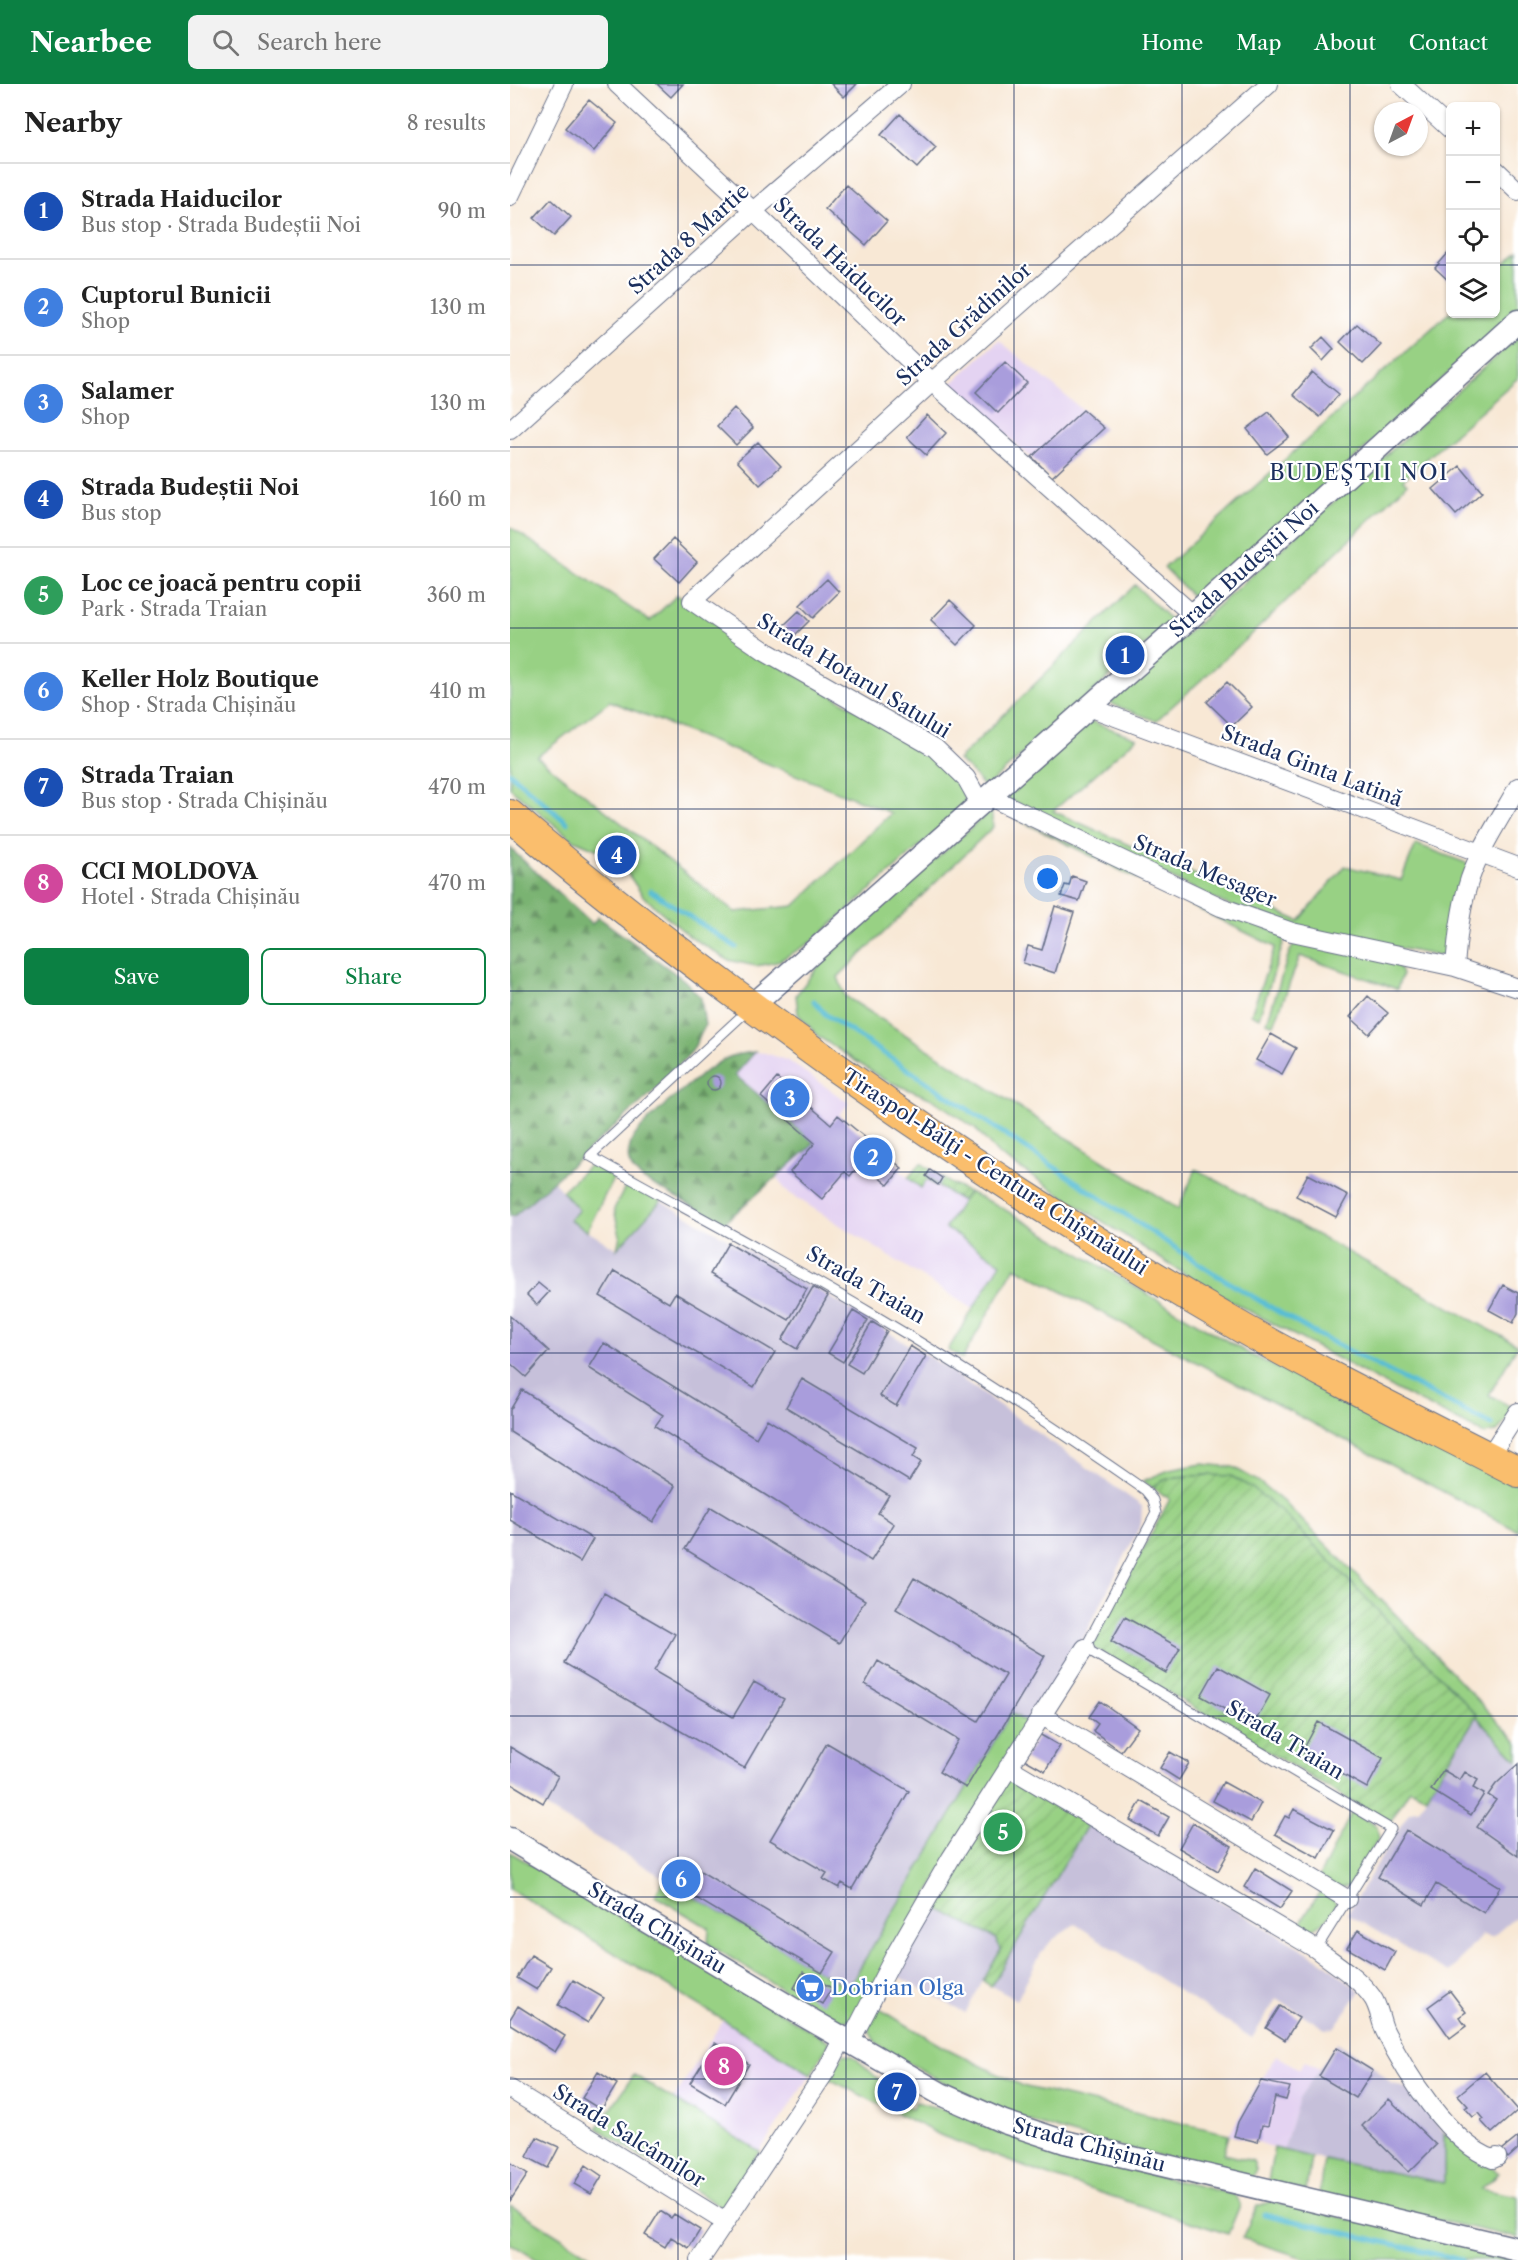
<!DOCTYPE html>
<meta charset="utf-8">
<style>
body{margin:0;font-family:"Libre Caslon Text",serif;background:#f2f2f2;color:#222}
.controls{position:absolute;right:18px;top:18px;display:grid;overflow:hidden;border-radius:9px;box-shadow:0 2px 4px #0004}
.controls button{width:54px;height:54px;display:grid;place-items:center;padding:0;border:0;border-bottom:2px solid #e0e0e0;background:#fff;color:#222;font:30px sans-serif}
.compass{position:absolute;left:864px;top:18px;width:54px;height:54px;border-radius:50%;background:#fff;box-shadow:0 2px 4px #0004;rotate:41deg}
.you{position:absolute;left:538px;top:795px;width:21px;height:21px;margin:-15px;border:4px solid #fff;border-radius:50%;background:#1a73e8;box-shadow:0 0 0 9px #1a73e833}
.badge{display:grid;place-items:center;width:39px;height:39px;border-radius:50%;background:#0b8043;color:#fff;font-size:20px;font-weight:700}
.pin{position:absolute;translate:-50% -50%;border:3px solid #fff;box-shadow:0 2px 6px #0006}
.list{margin:0;padding:0;list-style:none}
h2{display:flex;justify-content:space-between;align-items:center;height:78px;margin:0;padding:0 24px;font-size:26px}
h2 small{font-size:20px;font-weight:400;color:#767676}
.list li{display:grid;grid-template-columns:39px 1fr auto;gap:18px;align-items:center;box-sizing:border-box;height:96px;padding:0 24px;border-top:2px solid #e0e0e0}
.list b{display:block;font-size:22px;white-space:nowrap}
.list p{margin:0;font-size:20px;white-space:nowrap;color:#767676}
.list em{font-size:20px;font-style:normal;color:#767676}
.actions{display:flex;gap:12px;padding:18px 24px}
.actions a{flex:1;padding:14px 0;border:2px solid #0b8043;border-radius:9px;text-align:center;font-size:21px;color:#0b8043}
.actions .main{background:#0b8043;color:#fff}
.icon{flex:none;width:33px;height:33px;fill:none;stroke:currentColor;stroke-width:2;stroke-linecap:round;stroke-linejoin:round}
.map{position:relative;flex:none;width:1008px;height:2176px;overflow:hidden}
header{display:flex;align-items:center;gap:36px;box-sizing:border-box;height:84px;padding:0 30px;background:#0b8043;color:#fff}
header strong{font-size:28px}
nav{display:flex;gap:33px;margin-inline-start:auto;font-size:21px}
.search{width:420px;height:54px;background:#f2f2f2;display:flex;align-items:center;gap:15px;box-sizing:border-box;padding:0 21px;border-radius:9px;color:#767676;font-size:22px}
main{display:flex}
aside{flex:1;background:#fff}
.map>svg:first-child{display:block}
</style>
<header>
<strong>Nearbee</strong>
<div class="search"><svg class="icon" aria-label="search" viewBox="0 0 24 24"><circle cx="10" cy="10" r="6"/><path d="M15 15l6 6"/></svg>Search here</div>
<nav><a>Home</a><a>Map</a><a>About</a><a>Contact</a></nav>
</header>
<main>
<aside>
<h2>Nearby<small>8 results</small></h2>
<ul class="list">
<li><span class="badge" style="background:#1a4fb4">1</span><div><b>Strada Haiducilor</b><p>Bus stop · Strada Budeștii Noi</p></div><em>90 m</em></li>
<li><span class="badge" style="background:#3f7fe0">2</span><div><b>Cuptorul Bunicii</b><p>Shop</p></div><em>130 m</em></li>
<li><span class="badge" style="background:#3f7fe0">3</span><div><b>Salamer</b><p>Shop</p></div><em>130 m</em></li>
<li><span class="badge" style="background:#1a4fb4">4</span><div><b>Strada Budeștii Noi</b><p>Bus stop</p></div><em>160 m</em></li>
<li><span class="badge" style="background:#2e9e5b">5</span><div><b>Loc ce joacă pentru copii</b><p>Park · Strada Traian</p></div><em>360 m</em></li>
<li><span class="badge" style="background:#3f7fe0">6</span><div><b>Keller Holz Boutique</b><p>Shop · Strada Chișinău</p></div><em>410 m</em></li>
<li><span class="badge" style="background:#1a4fb4">7</span><div><b>Strada Traian</b><p>Bus stop · Strada Chișinău</p></div><em>470 m</em></li>
<li><span class="badge" style="background:#d1479c">8</span><div><b>CCI MOLDOVA</b><p>Hotel · Strada Chișinău</p></div><em>470 m</em></li>
</ul>
<div class="actions"><a class="main">Save</a><a>Share</a></div>
</aside>
<div class="map">
<svg width="1008" height="2176" viewBox="0 0 1008 2176">
<defs>
<pattern id="forest-firs" width="22" height="20" patternUnits="userSpaceOnUse" patternTransform="scale(1.5)"><rect width="22" height="20" fill="#7ab372"/><path d="M5 1l3.5 6h-7zM16 11l3.5 6h-7z" fill="#639261"/></pattern>
<pattern id="garden-furrows" width="10" height="10" patternUnits="userSpaceOnUse" patternTransform="scale(1.5)"><rect width="10" height="10" fill="#98d184"/><path d="M-1 1l2-2M0 10L10 0M9 11l2-2" fill="none" stroke="#82b474"/></pattern>
</defs>
<rect width="100%" height="100%" fill="#fff"/>
<filter id="ink" filterUnits="userSpaceOnUse"><feTurbulence type="fractalNoise" baseFrequency=".0167" numOctaves="2"/><feDisplacementMap in="SourceGraphic" scale="12" xChannelSelector="R" yChannelSelector="G"/><feConvolveMatrix kernelMatrix="1 2 1 2 8 2 1 2 1" color-interpolation-filters="sRGB"/></filter>
<filter id="wash" filterUnits="userSpaceOnUse"><feTurbulence type="fractalNoise" baseFrequency=".008" numOctaves="4" result="noise"/><feDisplacementMap in="SourceGraphic" scale="24" xChannelSelector="R" yChannelSelector="G"/><feGaussianBlur stdDeviation="1.35" result="paint"/><feColorMatrix in="noise" values="0 0 0 0 0 0 0 0 0 0 0 0 0 0 0 0 0 1.4 0 .05"/><feComposite in="paint" operator="in"/></filter>
<g filter="url(#wash)">
<rect width="100%" height="100%" fill="#f8e8d5"/>
<path fill="#e4d3f2" d="M489 256 594 344 542 393 441 300Z
M245 968 255 969 279 977 339 1019 329 1031 392 1084 390 1087 411 1104 416 1096 452 1117 435 1144 491 1179 463 1225 276 1107 267 1093 305 1059 225 991Z
M213 1936 301 1990 212 2124 87 2044 124 1991 163 2016Z
M766 1971 789 1985 795 1977 809 1985 789 2016 773 2067 748 2058 719 2050Z"/>
<path fill="#c6c0da" d="M43 1097 69 1127 59 1136 107 1165 151 1117 318 1212 432 1281 632 1422 631 1440 570 1561 518 1639 501 1629 338 1904 0 1702V1132H4Z
M967 1631 1008 1677V1831L982 1853 972 1851 939 1889 837 1830 899 1728 909 1725Z
M578 1740 811 1876 850 1907 824 1944 815 1945 767 1914 742 1954 565 1840 541 1857 530 1871 507 1916 481 1902Z
M426 1824 485 1854 491 1865 455 1929 382 1889 417 1826Z
M827 1958 858 1977 881 1999 898 2005 934 2049 935 2099 773 2067 789 2015Z"/>
<path fill="#98d184" stroke="#5a8071" stroke-width="1.5" fill-rule="evenodd" d="M1008 167V226L687 517 654 484 940 228V230H986V187Z
M1008 253V294L893 396 897 400 742 550 646 637 599 619Z
M0 443 140 537 167 511 252 571 419 667 451 700 456 721 302 858 267 878 246 882 218 876 179 852 133 812 116 787 93 768 62 755 0 704ZM100 617 381 729 284 822 225 828 27 673Z
M625 501 662 537 475 704 460 686 448 676Z
M580 637 627 654 543 727 789 837 835 782 891 796 906 760 959 780 940 874 786 844 713 819 494 713Z
M481 726 483 743 328 893 335 912 668 1125 686 1085 1008 1261 979 1311 1005 1325 987 1348 974 1350 871 1298 693 1202 488 1070 465 1044 422 1015 373 995 309 953 288 930 286 911 314 875Z
M507 735 772 851 774 857 749 934 741 930 765 863Z
M787 855 886 875 892 891 887 905 790 872 764 941 757 938 779 869Z
M81 1080 104 1093 77 1147 59 1136 69 1126 52 1107Z
M118 1098 151 1117 107 1165 110 1152 104 1125Z
M458 1108 487 1121 741 1271 1008 1400V1447L505 1183 452 1275 438 1266 491 1179 435 1144Z
M692 1380 723 1383 748 1397 776 1420 911 1556 1008 1659V1677L854 1512 697 1391C681 1393 654 1390 643 1404L633 1397 659 1386Z
M501 1629 518 1639 345 1935 326 1938 198 1860 199 1844 145 1812 154 1795 338 1904Z
M842 1728 867 1742 869 1754 840 1802 828 1804 809 1793Z
M0 1768 320 1958 301 1990 0 1805Z
M810 1807 825 1816 826 1821C820 1836 809 1843 794 1848L787 1845Z
M366 1923 434 1963 512 2002 719 2050 714 2070 743 2077 746 2085 742 2093C663 2074 571 2058 496 2028 465 2015 435 2000 406 1983 391 1975 366 1966 360 1948 356 1939 362 1932 366 1923Z
M333 1970 343 1972 376 2002 372 2007 402 2025 406 2018 449 2030 536 2064 725 2111 730 2121 718 2150 536 2091 432 2052 319 1995Z
M124 1991 250 2068 212 2124 87 2044Z
M934 2049 989 2089 971 2105 1008 2112V2154L809 2110 814 2075 934 2099Z
M764 2064 801 2073 796 2107 758 2098Z
M762 2117 1008 2174V2176H800L732 2154 747 2122Z
M0 2121 87 2176H27L0 2159Z"/>
<path fill="url(#forest-firs)" stroke="#4a7168" stroke-width="1.5" d="M0 764 82 840 88 833 174 896 191 914 195 942 182 967 145 1006 4 1132H0Z
M245 968 225 991 305 1059 214 1139 134 1096C128 1091 121 1086 119 1078 117 1072 120 1061 122 1056 132 1038 198 982 217 974 226 970 236 969 245 968Z"/>
<path fill="url(#garden-furrows)" stroke="#5a8071" stroke-width="1.5" d="M411 1079 440 1099 458 1108 452 1117 417 1096 411 1104 398 1094Z
M697 1391 721 1392 742 1404 771 1427 854 1512 967 1631 916 1713 900 1705 879 1740 581 1562 660 1415 643 1404C654 1390 681 1393 697 1391Z
M496 1695 507 1698 578 1740 481 1902 473 1897 491 1865 485 1854 426 1824 417 1826Z"/>
<g fill="none" stroke-linecap="round" stroke-linejoin="round">
<path stroke="#57bdd5" stroke-width="5" d="M0 689 57 739
M141 807 226 863
M304 917 315 930 700 1187 799 1246 982 1341
M754 2130 951 2176"/>
</g>
<g id="blocks">
<path fill="#a99ddc" d="M147 0H173L161 13Z
M321 0H347L334 13Z
M79 16 107 39 84 67 55 44Z
M390 30 426 63 407 84 371 51Z
M336 101 377 137 356 161 315 125Z
M41 115 61 133 44 152 24 134Z
M940 167V198L925 184Z
M847 240 871 261 853 280 830 258Z
M813 253 824 265 813 277 801 265Z
M495 278 517 299 488 329 466 308Z
M802 288 829 310 810 333 783 311Z
M224 324 243 344 226 361 207 342Z
M573 326 594 344 542 393 522 373Z
M759 328 779 353 757 370 737 345Z
M417 331 436 349 416 371 397 353Z
M248 358 271 382 250 401 227 377Z
M950 382 972 408 946 431 923 405Z
M163 455 187 478 169 498 144 475Z
M317 495 329 508 303 534 290 521Z
M440 516 466 541 447 561 421 536Z
M289 527 299 537 284 552 273 542Z
M717 598 742 623 722 642 697 618Z
M107 763 118 772 112 779 101 770Z
M562 792 576 797 569 817 551 812 555 801 559 802Z
M545 822 564 828 545 889 513 879 518 862 532 866Z
M858 912 878 929 859 950 840 933Z
M761 950 786 964 772 990 746 976Z
M197 999a7 7 0 1 1 14 0a7 7 0 1 1-14 0Z
M267 994 321 1040 328 1031 392 1084 378 1101 351 1079 340 1092 335 1088 312 1115 280 1088 305 1059 251 1013Z
M420 1086 432 1094 428 1101 416 1092Z
M798 1090 838 1111 826 1133 786 1112Z
M218 1159 297 1205 279 1236 200 1190Z
M105 1187 159 1219 165 1209 265 1268 244 1303 90 1212Z
M28 1199 39 1208 27 1221 17 1211Z
M993 1201 1008 1209V1229L1003 1239 979 1226Z
M303 1203 318 1212 287 1265 272 1256Z
M343 1227 358 1236 333 1278 318 1269Z
M0 1232 39 1267 16 1293 0 1279Z
M362 1238 377 1247 352 1289 337 1280Z
M94 1259 246 1354 257 1335 379 1411 368 1429 384 1440 361 1477 145 1342 153 1331 79 1284Z
M400 1262 416 1272 386 1322 370 1312Z
M292 1295 408 1364 403 1373 411 1378 399 1397 276 1323Z
M12 1306 165 1402 143 1438 0 1348V1326Z
M0 1406 83 1455 70 1478 0 1436Z
M201 1423 355 1516 329 1559 175 1465Z
M404 1494 535 1572 456 1704 429 1688 448 1656 355 1600 368 1577 468 1637 496 1591 386 1525Z
M94 1509 165 1550 144 1587 223 1633 244 1598 274 1615 234 1684 54 1579Z
M615 1533 670 1564 656 1589 601 1557Z
M708 1582 760 1611 743 1641 691 1612Z
M590 1617 628 1644 611 1667 583 1647 588 1640 579 1633Z
M808 1638 873 1674 857 1704 792 1668Z
M529 1650 550 1662 535 1687 514 1675Z
M317 1659 399 1707 342 1805 332 1799 329 1804 313 1795 317 1789 260 1756Z
M0 1663 48 1692 33 1719 0 1699Z
M660 1668 679 1679 669 1696 650 1684Z
M1008 1680V1772L967 1743 986 1716 978 1711 986 1700Z
M933 1686 950 1696 955 1688 968 1696 963 1704 974 1710 961 1731 921 1706Z
M713 1698 751 1719 741 1738 703 1717Z
M631 1717 659 1733 648 1752 620 1736Z
M784 1725 824 1746 809 1774 765 1750 775 1732 779 1734Z
M683 1739 722 1762 708 1787 669 1764Z
M896 1746 990 1803 974 1829 926 1800 914 1821 868 1793Z
M167 1773 325 1868 312 1889 154 1795Z
M745 1784 782 1807 770 1825 734 1803Z
M848 1846 885 1868 875 1886 837 1864Z
M21 1871 41 1883 27 1906 7 1894Z
M293 1888 322 1904 312 1920 284 1904Z
M63 1896 94 1914 78 1939 48 1921Z
M940 1907 956 1928 949 1933 956 1942 940 1954 918 1923Z
M8 1922 55 1952 45 1968 0 1940V1935Z
M770 1922 789 1934 775 1956 756 1944Z
M205 1959 239 1980 215 2020 180 1999Z
M826 1964 863 1987 846 2014 809 1992Z
M88 1988 107 2000 91 2026 72 2014Z
M975 1988 1008 2026 982 2049 971 2037 974 2035 969 2029 963 2033 955 2024 958 2022 948 2011Z
M751 1997 780 2003 776 2016 765 2013 758 2042 752 2041 748 2058 724 2052 728 2038Z
M879 2015 926 2061 899 2088 852 2042Z
M27 2053 49 2063 38 2084 17 2073Z
M1008 2053V2065L998 2074 992 2066Z
M0 2078 18 2090 0 2117Z
M76 2081 92 2092 81 2110 64 2100Z
M150 2127 161 2134 164 2130 190 2146 179 2164 161 2153 155 2163 135 2151Z"/>
</g>
</g>
<g filter="url(#ink)">
<use href="#blocks" fill-opacity="0" stroke="#687088" stroke-width="1.5"/>
<g fill="none" stroke-linecap="round" stroke-linejoin="round">
<g stroke="#687088" stroke-width="11">
<path id="service" d="M238 926 80 1072C173 1124 268 1174 361 1229 455 1284 546 1344 635 1406L643 1416 646 1429 575 1564 881 1745 806 1865"/>
</g>
<g stroke="#687088" stroke-width="20">
<path id="minor" d="M107 0 243 127 422 298 683 531
M891 0 940 45
M986 86 1008 107
M0 112 54 0
M0 346 243 127 391 0
M579 623 1008 783
M478 712 711 823 782 848 945 883 1008 904
M470 719 456 694 425 664 255 567 182 517 422 298 759 0
M945 883C947 856 950 829 957 804 967 768 990 735 1008 703
M979 1373 1008 1328
M531 1631 837 1815
M498 1683 806 1865C825 1880 848 1893 862 1913 869 1922 870 1936 875 1947 895 1988 939 2059 983 2075L987 2073
M340 1958 385 1871 441 1774 575 1564
M0 2005 215 2138
M190 2176 316 1987 333 1954"/>
</g>
<g stroke="#687088" stroke-width="25">
<path id="tertiary" d="M242 922 683 531 1008 237
M0 1755 291 1930 431 2010 494 2038 555 2058 1008 2165"/>
</g>
<g stroke="#687088" stroke-width="32">
<path id="trunk" d="M0 731C73 795 150 854 228 912 383 1028 545 1136 713 1233 809 1289 909 1337 1008 1388"/>
</g>
<use href="#service" stroke="#fff" stroke-width="9"/>
<use href="#minor" stroke="#fff" stroke-width="18"/>
<use href="#tertiary" stroke="#fff" stroke-width="22"/>
<use href="#trunk" stroke="#fabe6d" stroke-width="30"/>
</g>
</g>
<path fill="none" stroke="#1b2f5e" stroke-width="1.5" stroke-opacity="0.55" d="M168 0V2176M336 0V2176M504 0V2176M672 0V2176M840 0V2176M0 181H940M986 181H1008M0 363H1008M0 544H1008M0 725H1008M0 907H1008M0 1088H1008M0 1269H1008M0 1451H1008M0 1632H1008M0 1813H1008M0 1995H1008"/>
<defs>
<g id="supermarket-disc" transform="scale(1.5)"><circle r="9.5" fill="#3f7fe0" stroke="#fff"/><path d="M-6-5.5h2.5l.6 2H6L4.5 2H-2.5L-4.4-4H-6ZM-1.5 3.2a1.3 1.3 0 1 0 .1 0ZM3 3.2a1.3 1.3 0 1 0 .1 0Z" fill="#fff"/></g>
</defs>
<g fill-rule="evenodd">
<use href="#supermarket-disc" x="300" y="1904"/>
</g>
<g text-anchor="middle" stroke-width="4.5" stroke-linejoin="round" paint-order="stroke">
<g font-size="21" fill="#1b2f5e" stroke="#fff">
<text transform="translate(179 155) rotate(-42)" y="7">Strada 8 Martie</text>
<text transform="translate(330 178) rotate(44)" y="7">Strada Haiducilor</text>
<text transform="translate(454 240) rotate(-42)" y="7">Strada Grădinilor</text>
<text transform="translate(734 485) rotate(-42)" y="7">Strada Budeștii Noi</text>
<text transform="translate(344 592) rotate(31)" y="7">Strada Hotarul Satului</text>
<text transform="translate(802 682) rotate(21)" y="7">Strada Ginta Latină</text>
<text transform="translate(695 787) rotate(23)" y="7">Strada Mesager</text>
<text transform="translate(485 1088) rotate(33)" y="7">Tiraspol-Bălţi - Centura Chișinăului</text>
<text transform="translate(356 1201) rotate(30)" y="7">Strada Traian</text>
<text transform="translate(775 1656) rotate(31)" y="7">Strada Traian</text>
<text transform="translate(147 1844) rotate(31)" y="7">Strada Chișinău</text>
<text transform="translate(119 2052) rotate(32)" y="7">Strada Salcâmilor</text>
<text transform="translate(579 2061) rotate(15)" y="7">Strada Chișinău</text>
</g>
<g font-size="21" fill="#366cbe" stroke="#fff" text-anchor="start">
<text x="321" y="1911">Dobrian Olga</text>
</g>
<g font-size="22" letter-spacing="1.5" fill="#1b2f5e" stroke="#fff">
<text x="849" y="396">BUDEŞTII NOI</text>
</g>
</g>
</svg>
<div class="controls">
<button>+</button>
<button>−</button>
<button><svg class="icon" aria-label="locate" viewBox="0 0 24 24"><circle cx="12" cy="12" r="6"/><path d="M12 2v4M12 18v4M2 12h4M18 12h4"/></svg></button>
<button><svg class="icon" aria-label="layers" viewBox="0 0 24 24"><path d="M12 4l9 5-9 5-9-5zM3 14l9 5 9-5"/></svg></button>
</div>
<svg class="compass" viewBox="-18 -18 36 36"><path d="M0-13l5 13h-10z" fill="#e53935"/><path d="M0 13l5-13h-10z" fill="#767676"/></svg>
<div class="you"></div>
<div class="pin badge" style="left:615px;top:571px;background:#1a4fb4">1</div>
<div class="pin badge" style="left:363px;top:1073px;background:#3f7fe0">2</div>
<div class="pin badge" style="left:280px;top:1014px;background:#3f7fe0">3</div>
<div class="pin badge" style="left:107px;top:771px;background:#1a4fb4">4</div>
<div class="pin badge" style="left:493px;top:1748px;background:#2e9e5b">5</div>
<div class="pin badge" style="left:171px;top:1795px;background:#3f7fe0">6</div>
<div class="pin badge" style="left:387px;top:2008px;background:#1a4fb4">7</div>
<div class="pin badge" style="left:214px;top:1982px;background:#d1479c">8</div>
</div>
</main>
